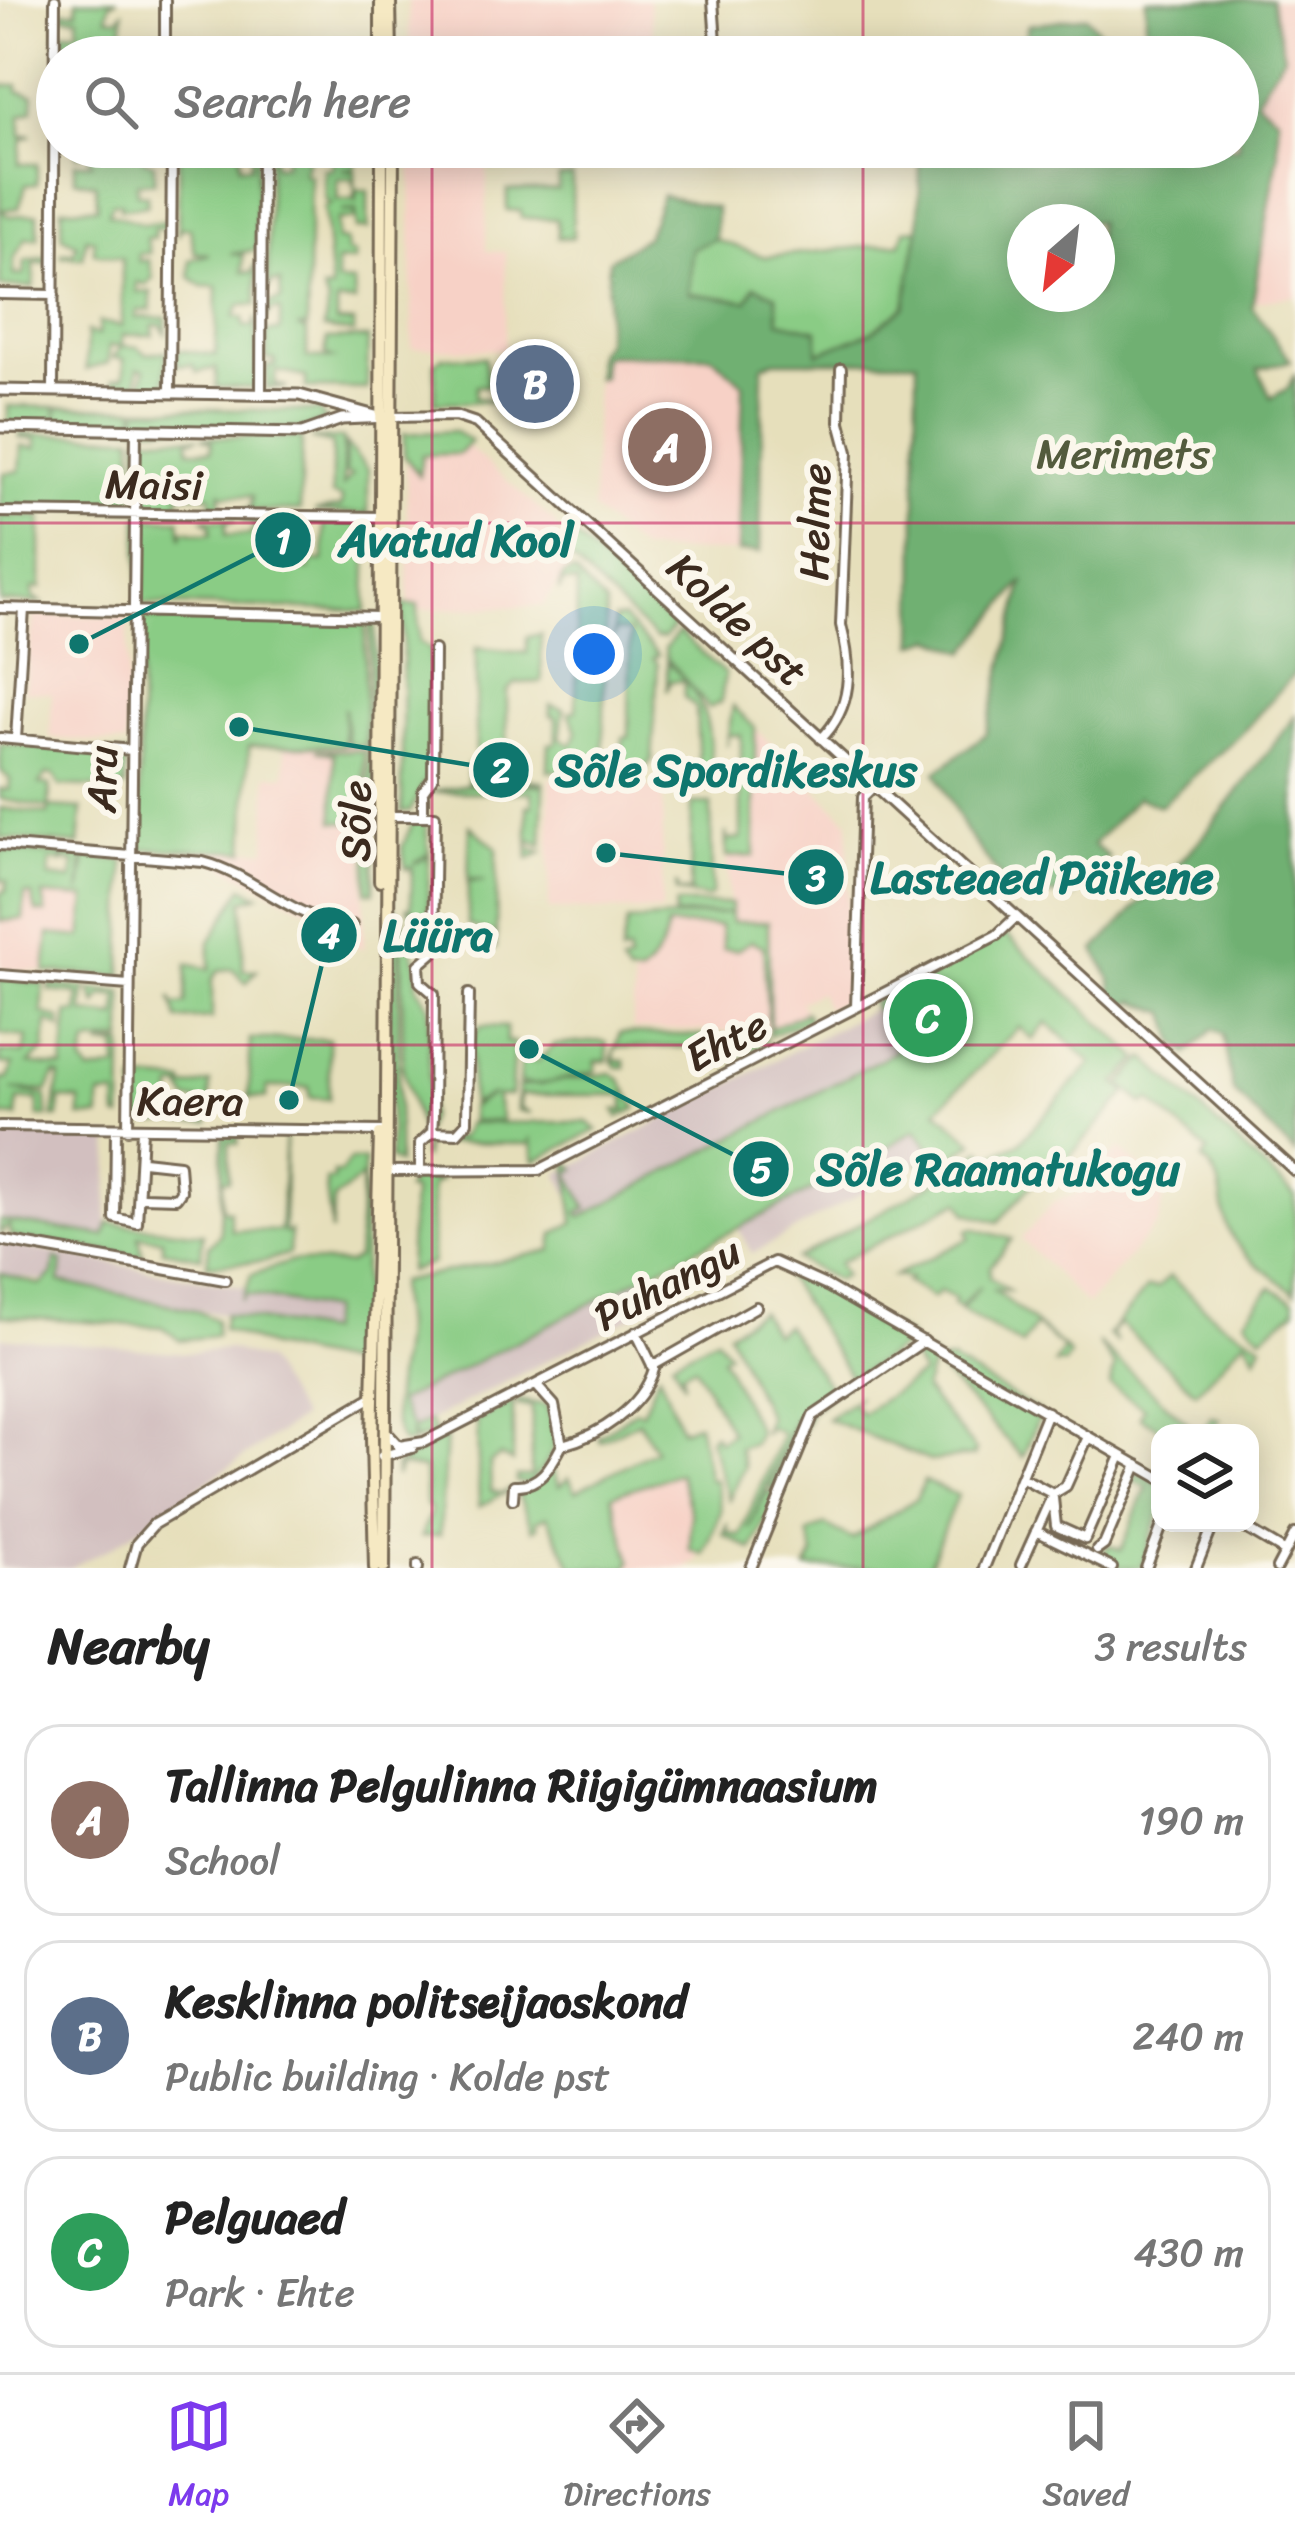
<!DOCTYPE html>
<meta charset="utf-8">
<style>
body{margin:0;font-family:Sriracha,sans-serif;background:#f6f6f6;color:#222}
.controls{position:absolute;right:36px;bottom:36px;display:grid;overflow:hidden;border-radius:24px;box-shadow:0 6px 30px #0003}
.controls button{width:108px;height:108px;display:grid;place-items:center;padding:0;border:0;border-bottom:3px solid #e0e0e0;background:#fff;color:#222;font:60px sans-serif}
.compass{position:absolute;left:1007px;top:204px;width:108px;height:108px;border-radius:50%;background:#fff;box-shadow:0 6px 30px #0003;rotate:208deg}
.you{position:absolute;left:594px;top:654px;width:42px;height:42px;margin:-30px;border:9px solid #fff;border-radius:50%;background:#1a73e8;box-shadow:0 0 0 18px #1a73e833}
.badge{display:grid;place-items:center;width:78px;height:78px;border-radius:50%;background:#7c3aed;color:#fff;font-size:39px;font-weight:700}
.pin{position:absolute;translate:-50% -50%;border:6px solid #fff;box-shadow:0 3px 12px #0006}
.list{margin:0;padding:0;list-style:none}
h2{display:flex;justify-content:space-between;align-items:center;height:156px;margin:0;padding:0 48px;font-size:51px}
h2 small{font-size:39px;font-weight:400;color:#767676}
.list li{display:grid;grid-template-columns:78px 1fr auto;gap:36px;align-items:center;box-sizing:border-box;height:192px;margin:0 24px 24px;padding:0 24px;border:3px solid #e0e0e0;border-radius:36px}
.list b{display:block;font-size:45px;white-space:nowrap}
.list p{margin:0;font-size:39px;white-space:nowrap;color:#767676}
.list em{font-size:39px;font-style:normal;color:#767676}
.icon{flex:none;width:66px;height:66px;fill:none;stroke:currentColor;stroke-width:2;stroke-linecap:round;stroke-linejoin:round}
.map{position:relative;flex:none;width:1295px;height:1568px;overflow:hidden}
.search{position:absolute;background:#fff;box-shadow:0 6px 30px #0003;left:36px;right:36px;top:36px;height:132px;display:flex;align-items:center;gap:30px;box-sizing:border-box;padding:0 42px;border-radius:66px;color:#767676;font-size:45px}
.sheet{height:804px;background:#fff}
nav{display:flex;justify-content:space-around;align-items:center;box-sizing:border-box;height:168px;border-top:3px solid #e0e0e0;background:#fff;font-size:33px;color:#767676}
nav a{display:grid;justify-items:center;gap:6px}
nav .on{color:#7c3aed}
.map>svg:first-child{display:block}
</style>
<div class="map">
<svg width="1295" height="1568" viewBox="0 0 1295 1568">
<rect width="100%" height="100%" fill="#fbf7ec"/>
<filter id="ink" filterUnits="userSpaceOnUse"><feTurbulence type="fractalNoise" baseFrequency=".00833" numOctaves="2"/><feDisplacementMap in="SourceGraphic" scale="24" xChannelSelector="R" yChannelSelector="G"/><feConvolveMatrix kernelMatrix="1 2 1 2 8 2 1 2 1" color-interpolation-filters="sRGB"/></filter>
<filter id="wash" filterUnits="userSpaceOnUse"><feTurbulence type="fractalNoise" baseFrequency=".004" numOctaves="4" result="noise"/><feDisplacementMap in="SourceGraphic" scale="48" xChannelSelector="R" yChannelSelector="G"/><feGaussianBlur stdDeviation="2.7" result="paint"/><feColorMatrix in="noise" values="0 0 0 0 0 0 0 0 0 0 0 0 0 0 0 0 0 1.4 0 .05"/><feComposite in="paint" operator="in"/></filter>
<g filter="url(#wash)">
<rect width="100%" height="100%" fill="#e6dfbb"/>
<path fill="#f7d1c6" d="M408 0H649L656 54 410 57Z
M1207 0H1295V296L1229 305 1238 57Z
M411 147H512V165L487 166 486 251 506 252 505 350 412 348Z
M602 356H713L743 384 738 552 641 551 592 510 596 379 602 376Z
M465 444 555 523 568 569 543 606 409 610 406 452Z
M34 615 128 617 126 744 50 738 52 693 24 691Z
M338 708 365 709 364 949 326 932 324 909H307L192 850H266L267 775H285V747H337Z
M755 728 849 822 846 1000 826 1009 819 992 800 1002 805 1012 763 1032 633 1029 634 923 731 922 726 857 755 855Z
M550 778H632L663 796 662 911 549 909Z
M0 893 86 898 82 937 49 935 45 972 0 969Z
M1120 1148 1166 1190 1158 1223 1087 1305 1021 1239 1054 1202 1074 1195Z
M691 1431 712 1519 696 1562 685 1568H616L575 1491Z"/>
<path fill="#d2bfbf" d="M875 1008 902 1058 584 1225 558 1174Z
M922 1126 933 1153 752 1254 738 1228Z
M0 1134 111 1135 106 1236 0 1220Z
M0 1243 319 1301 356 1313V1339L0 1273Z
M660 1269 674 1295 406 1433 395 1413 398 1402Z
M0 1337 186 1353 229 1349 266 1361 301 1418 112 1547 70 1568H0Z"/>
<path fill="#8acc85" stroke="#627b52" stroke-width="3" d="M77 0H118L110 4 107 17 118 18 123 12V57H76V41H63V32L78 31V17L63 16V11H77Z
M170 41H311V57H170Z
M0 85H18V91L34 95 33 110 21 115V135H32L22 139 19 164H37V184L26 185 19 208 2 210 8 216 38 214V238H26L14 259V275H24L25 261 47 257V263H34V287H0Z
M77 147H154L138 152 145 161 154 163V182L137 183V194L147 195V205L120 209 121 203H113L108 213 144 224 166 221V228H154V238H146L150 253 138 254 139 261 149 260 153 278 146 285 137 282V292H151V310L137 311 136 317 166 318V335L161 325H153V335H122V346L138 347 147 354 166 351 165 386H141L145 369 138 368 137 386H113V380L124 377V359L113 358 122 346H109L108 363 86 370 87 332 98 335 99 322 122 326V258L94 253V240L86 238 83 258 62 257V253H74L77 244 62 237V208L97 207 96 184 75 179V163H92L88 153 77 155Z
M179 147H240V165L251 166 252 147H257L256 250 231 254 243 255V272H252L256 263V305H240L234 317 243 318 244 327H252L256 318V388L216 387V368L197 372 193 365H177V350L216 355 217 287 202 286 190 277V260L210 254 195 253 190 228H181L178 237Z
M269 147H273L274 166 285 165V147H310L304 174 310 175 307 327H298L307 331V358H332L325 354 327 339 368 338 367 389 306 388V377L276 371 275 384 287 388H267V366H275V360L267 359V332L280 331V310H272L267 318 268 304 281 300 280 282H272L268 291Z
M325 147H338V158H353L355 149V169H342L355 171V188L353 179H338L337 200H353L355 190 356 203 357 190 368 191V229H356V210L341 211 354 212 355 219 337 220V240L346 241 347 252 354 254V261L337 262V282L354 283 355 302H337V322L354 323V333L324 328 328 303 323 291 331 290 324 207 331 204 325 200 324 169H333L332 148Z
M572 176 573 238H558L557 219 521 218V211L507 210V190H558L559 177Z
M919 229 905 306 871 332 817 354 779 321 775 295 755 286 747 301 689 293 692 248 715 239 765 257 901 243 905 230Z
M442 357H485L488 386H476L475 398 505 401 435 403V362Z
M8 406 56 407V424L58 407 136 408 135 426 8 424Z
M138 408 319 411 326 420 302 429 137 427Z
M454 431 471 441 459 454 422 455 419 475 404 456V434Z
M20 434 133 436 132 509 27 508 20 503 19 507H0L3 473 20 471 22 446 37 448V439L20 438Z
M139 436 199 437 189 440V450H211L212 441 202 437 302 438 300 511H239L251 507 252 496 222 495 221 490 220 510H199L211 505V495L179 494V510H138L139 475 148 471 138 467Z
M343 438V486L352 475 345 473 346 444 368 470V514L314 512 341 507 342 498 332 495V444L311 439Z
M0 516 41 517V588H33V597L41 603 0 602Z
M138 518 180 519 182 538 183 530 211 534V524L202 519 237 520 226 523V535H250L255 525 241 520H259L258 531 290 537V525H278V520H298L292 544H298L304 570H310V561H324V521L368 520 366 611 139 604Z
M571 533 674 627 664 638H655L566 555Z
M574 572 606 605 603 765 622 761 623 738 629 737 630 632 616 631 613 639 614 619 623 618 658 655 653 658 658 664 652 760 644 769 548 771 549 744 556 743V717L550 715V705L564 709 560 738 572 745 577 731 569 712 576 711 577 583 563 582 559 591 563 576Z
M403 605H418L419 642 431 650 430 771 410 812H402Z
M141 618 365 621V746L348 745 344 708V746H249L245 851 139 849Z
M370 619 375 625 374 892H367Z
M679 632 725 674 721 702 709 708 666 657 665 648Z
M541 634 542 682 516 683 507 691V775L544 782H467L468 764H476V648L527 653V637Z
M667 662C713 702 710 735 713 791L700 790 696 708 684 697V681H670L667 691Z
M733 706 755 728V856L726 857V832L728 840 741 839V735H728L726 746Z
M0 744 126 754 125 788 60 786 54 775 47 774 40 784 50 785 49 807 82 809 79 845 0 838V808L48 814 49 808 0 799V789L9 790 10 779 1 771Z
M316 750 364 751V823L334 821V754Z
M468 785H544L542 845 529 840V848L542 852 529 859 527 806H533L532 792H427Z
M692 804H711L712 894 707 898 676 892V883L678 892H690Z
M415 818 425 819 429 853 414 864 429 856 428 916 411 909 429 921 428 944 407 908H411L412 867 406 869 402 847Z
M470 826 497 848 496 948 494 949 495 934 468 925V882L484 881 468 879Z
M0 850 62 855V862L50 861 49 877 72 880 74 862 64 861V855L83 856 80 894 86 857 124 861 122 976 45 972 49 934 82 937 86 898 43 895 46 913 36 912 32 895 25 894 23 919 0 921V893L6 891 7 881 0 880Z
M243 887 259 895 243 900V970H257L246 983 233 969 219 970 212 980V1018L178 1020 170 997 174 1005 186 1004 187 964 210 969V942Z
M390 902 399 912 398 1164 390 1159Z
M676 904H731V922H768L770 1029 805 1012 809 1019 769 1036 763 946 751 941 737 950 723 949 720 926H667C665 945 654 964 639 976L628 975 621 965 629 962 628 952 621 955 627 922 729 913 674 916Z
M402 913 417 965V986L429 1006V1118L422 1137 403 1070Z
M1005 934 1139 1059 1116 1083 1127 1093 1054 1174 1047 1168 998 1222 967 1213 960 1201 838 1263 844 1275 836 1280 796 1259 958 1169 981 1149 990 1156 1019 1143 1092 1063 1047 1022 1033 1040 1019 1027 937 1110 974 1142 927 1174 919 1162 933 1152 916 1129 851 1170 398 1402 412 1429 429 1421 435 1432 416 1441 410 1431 412 1443H402C383 1409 402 1366 402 1329 402 1313 396 1295 399 1282L552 1250 554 1234 574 1222 567 1161 576 1169 569 1173 587 1208 578 1213 581 1217 896 1051 872 1003Z
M0 978 44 984 42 1013 60 1019 61 1028 47 1021 45 1050 29 1064 63 1068 68 1013H77L79 994 50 991V985L85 988 83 1013 117 1017 118 996H102L97 1005 90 990 123 992V1040L87 1044 83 1064 90 1073 117 1068V1046H100L123 1044 122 1118 117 1117 116 1095 100 1096V1117H80V1100L60 1099 59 1117H53L60 1076 55 1074 48 1091 12 1090 46 1096 47 1117H39L38 1100H18L17 1117 0 1116 1 1079H8L13 1065 0 1064V1052L24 1054 27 1037 0 1034Z
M480 1026 506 1027V1042H514L511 1095 496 1096 502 1121H471L470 1108 493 1094 471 1104V1041Z
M620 1033 765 1038 767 1042 716 1068 710 1067 711 1061 720 1060 719 1047H615L614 1060 625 1061V1067H617L612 1060Z
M250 1039H329V1099L310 1098 309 1087H267L266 1098H249Z
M601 1041 607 1043V1061H596V1071L540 1085 519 1083 521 1061H538L554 1045Z
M1145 1058 1295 1196V1293C1274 1276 1235 1253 1227 1226 1219 1200 1225 1178 1203 1160L1208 1152 1150 1100 1144 1104 1121 1084Z
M611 1073 621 1080 637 1108 619 1117 616 1110H625V1095H520V1109L531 1113 517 1110 518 1087Z
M153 1080 184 1083 185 1088 210 1083 209 1123H178V1117H199V1101L188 1100 181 1087 173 1088 171 1123H136L135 1082Z
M588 1122 597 1130 535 1161 530 1137 531 1144 426 1143 423 1159 424 1142 461 1137 468 1123Z
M223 1136H238V1144L229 1142V1180H222V1209L229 1210 231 1230 280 1231 285 1136 284 1233 290 1231 289 1254 266 1261 207 1265 209 1246 220 1234Z
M350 1160H364L362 1367 270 1347 222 1329 225 1314 326 1332 330 1310 246 1294 242 1301 251 1275 292 1261 348 1264 357 1258 362 1177 334 1199 331 1232C330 1210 326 1201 326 1180H333V1173H341Z
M411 1179 440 1180 432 1185V1263L408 1272 412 1191 406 1190Z
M0 1220 105 1236 109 1223 203 1233 201 1257 162 1250V1239L139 1236 143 1257 22 1239 10 1236 9 1225 0 1234Z
M972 1228 1012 1239 990 1267V1277L1009 1291 992 1290 1001 1295 1064 1348 1070 1355 1065 1364H1055L1064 1349 1035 1325 1022 1346 961 1310 980 1286 959 1308 953 1304 955 1299 940 1291 933 1298 906 1282 910 1278 894 1276 970 1238 967 1231Z
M55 1259 62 1261 60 1282 195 1310 216 1320V1336L179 1340 162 1327 0 1316V1273L41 1285 53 1274Z
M788 1270 871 1316 872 1323 876 1318 909 1337 911 1344 894 1335 907 1344 852 1379 786 1277Z
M1169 1276 1219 1320 1262 1344 1256 1357 1245 1339 1196 1392 1120 1324 1111 1334 1117 1343 1108 1335 1147 1288H1158Z
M1271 1287 1294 1301 1295 1310 1262 1336 1245 1319Z
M760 1311 774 1334 785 1325 832 1391 811 1406 833 1393 811 1411 778 1491 770 1487 798 1419 810 1406 794 1420 749 1529 767 1491 776 1495 752 1550 723 1534 728 1523 727 1532 740 1536 782 1433 769 1427 763 1434 768 1417 728 1332Z
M716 1338 728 1353 722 1357 758 1431 753 1443 739 1448 744 1467 729 1500 709 1438 714 1434 718 1441 731 1433 695 1366 682 1372 684 1384 672 1361Z
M1098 1343 1193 1428 1204 1432 1211 1417 1220 1419 1210 1433H1167L1140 1417 1144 1408 1110 1385 1115 1367Z
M923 1352 934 1358 924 1390 976 1450 974 1456 930 1461 827 1419 859 1396 852 1402 861 1414 922 1374 913 1359Z
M950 1360 1038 1411 1040 1418 1011 1402 1038 1419 1023 1457 941 1372V1362Z
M659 1373 681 1430 698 1423 709 1480H715L721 1511 704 1554 690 1550 691 1514 679 1473 612 1495 631 1561 627 1568H573L547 1516 536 1521 538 1527 533 1530 517 1492 537 1483 552 1468 559 1486 569 1478 576 1491 655 1450 639 1421 600 1441 598 1437 636 1410 642 1412Z
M518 1400 546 1405C562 1440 555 1457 529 1484L516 1482 517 1476H531L532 1406 518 1405Z
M513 1402V1462L500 1456 490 1463 491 1491 504 1494 512 1488 479 1507 477 1420Z
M446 1436 440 1535 421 1537 431 1511 426 1505 424 1469 400 1466 396 1477V1466Z
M1138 1472 1160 1485V1512L1141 1568H1122L1102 1557 1108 1545 1121 1550 1147 1487 1133 1480Z
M924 1481 957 1495 928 1568H807L814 1554 808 1534 825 1525 852 1539 916 1499Z"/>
<path fill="#6fb072" stroke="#556d48" stroke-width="3" fill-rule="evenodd" d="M1146 0H1271L1284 55 1256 100 1278 117V156L1252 307 1291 361 1258 369 1271 398 1288 388 1295 373V673L1240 735 1160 806 1137 797 1093 845 1109 857 1069 901 1055 894 1019 902 966 832 936 772 986 734 1024 581 966 652 933 638 915 644 917 361H774L763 365 760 552H738L743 384 712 356 607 355 602 357V377L596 379 597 352 605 342 609 260 646 237 662 195 716 208 715 239 692 249 689 293 747 301 755 286 776 295 779 321 818 330V353L871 332 905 306 919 229 920 147H1238V57H1146ZM1025 222H1097V294H1025Z
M1086 16 1123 57H1020L1028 25Z
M1295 716V1154L1233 1091 1223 1034 1213 1029 1188 1054 1176 1043 1167 1013 1135 1001 1125 1007 1112 994 1111 980 1095 950 1203 837Z"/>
</g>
<g filter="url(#ink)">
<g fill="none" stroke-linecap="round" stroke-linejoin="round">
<g stroke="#776955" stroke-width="14">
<path id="minor" d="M713 0 717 57
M165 57V0
M0 294 54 295
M53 391 55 0
M170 392 172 147
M261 394 262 147
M390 417 455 416 476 423 1295 1171
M0 512 382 517
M0 608 379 617
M0 738 132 750
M16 739 24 609
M821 739C853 707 852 668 841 625L848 452 840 422 841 369
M388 816H435L433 953 419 965 420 982 434 994 433 1117 432 1132 420 1143V1172
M423 816V791L433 777 434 650
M0 845 203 862C257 876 295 923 352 925
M0 975 129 985
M856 1007 863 797 873 787
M0 1126 382 1131
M116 1129 115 1218 137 1223 142 1130
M128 1129 136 430
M432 1132 457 1133 467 1122 469 994
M386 1171 539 1170 997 935 1016 917
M143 1197 176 1198 181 1191 179 1165 143 1161
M0 1240 225 1280
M652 1366 756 1307
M388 1434 399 1446 424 1442 774 1262 827 1286 1160 1478
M562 1445C600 1435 642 1408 654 1369L636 1332
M382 1456 412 1448
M1021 1477 1053 1494 1021 1565
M1053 1494 1066 1486 1088 1437
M1053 1498 1056 1526 1085 1539 1121 1456
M513 1499 514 1485C540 1487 551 1466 562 1445L554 1405 536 1385
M1237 1523 1284 1551
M1036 1531 1112 1568
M1097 1550 1104 1545 1138 1465
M418 1565V1568
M130 1568 137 1543 154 1524 372 1397
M751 1568 813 1416 924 1341
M984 1568 1047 1412
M1146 1568 1163 1523
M1196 1568 1214 1523
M1277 1568 1295 1534"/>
</g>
<g stroke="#776955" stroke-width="15">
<path id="tertiary" d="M0 390 299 395 379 417
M0 427 302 433 342 419 388 417"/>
</g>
<g stroke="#776955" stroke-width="16">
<path id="secondary" d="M381 0V57
M390 0 391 57
M380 881 382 147
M375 1568 372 1439 380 1134
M384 1568 393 147"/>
</g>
<use href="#minor" stroke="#fff" stroke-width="8"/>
<use href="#tertiary" stroke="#fff" stroke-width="9"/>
<use href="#secondary" stroke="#f6e9c3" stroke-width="10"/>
</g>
</g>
<path fill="none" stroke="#c2185b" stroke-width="3" stroke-opacity="0.55" d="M432 0V57M863 0V57M432 147V1568M863 147V1568M0 523H1295M0 1045H1295"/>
<g text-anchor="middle" stroke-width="12" stroke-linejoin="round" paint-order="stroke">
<g font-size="42" fill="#535b3d" stroke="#fbf7ec">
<text x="1123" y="468">Merimets</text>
</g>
<g font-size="42" fill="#3b2a1e" stroke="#fbf7ec">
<text transform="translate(154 484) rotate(1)" y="15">Maisi</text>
<text transform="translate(814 522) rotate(-89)" y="15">Helme</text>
<text transform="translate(738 619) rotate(43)" y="15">Kolde pst</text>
<text transform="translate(101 779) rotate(-89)" y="15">Aru</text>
<text transform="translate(355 821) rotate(-89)" y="15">Sõle</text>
<text transform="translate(726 1040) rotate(-27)" y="15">Ehte</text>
<text x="190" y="1115">Kaera</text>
<text transform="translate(667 1283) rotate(-27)" y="15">Puhangu</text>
</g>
</g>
<path fill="none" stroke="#0f766e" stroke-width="4.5" d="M79 644L283 540M239 727L501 770M606 853L816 877M289 1100L329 935M529 1049L761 1169"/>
<g fill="#0f766e" stroke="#fbf7ec" stroke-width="4.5">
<circle cx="79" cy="644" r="12"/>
<circle cx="239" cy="727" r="12"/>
<circle cx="606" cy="853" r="12"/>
<circle cx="289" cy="1100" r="12"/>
<circle cx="529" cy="1049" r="12"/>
<circle cx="283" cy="540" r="30"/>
<circle cx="501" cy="770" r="30"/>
<circle cx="816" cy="877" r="30"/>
<circle cx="329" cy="935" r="30"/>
<circle cx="761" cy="1169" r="30"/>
</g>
<g font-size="36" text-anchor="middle" font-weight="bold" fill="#fff">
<text x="283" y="553">1</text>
<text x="501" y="783">2</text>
<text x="816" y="890">3</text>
<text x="329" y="948">4</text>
<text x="761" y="1182">5</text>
</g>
<g font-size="45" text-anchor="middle" font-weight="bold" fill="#0f766e" stroke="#fbf7ec" stroke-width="12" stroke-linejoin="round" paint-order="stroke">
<text x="456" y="556">Avatud Kool</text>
<text x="736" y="786">Sõle Spordikeskus</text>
<text x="1042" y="893">Lasteaed Päikene</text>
<text x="438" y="951">Lüüra</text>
<text x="998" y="1185">Sõle Raamatukogu</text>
</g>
</svg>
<div class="controls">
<button><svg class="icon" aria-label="layers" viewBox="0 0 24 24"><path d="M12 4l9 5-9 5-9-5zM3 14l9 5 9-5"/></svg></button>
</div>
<svg class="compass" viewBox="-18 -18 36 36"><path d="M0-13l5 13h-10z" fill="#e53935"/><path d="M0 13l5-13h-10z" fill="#767676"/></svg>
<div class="you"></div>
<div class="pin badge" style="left:667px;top:447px;background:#8d6e63">A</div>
<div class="pin badge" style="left:535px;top:384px;background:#5c6f8a">B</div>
<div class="pin badge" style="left:928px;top:1018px;background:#2e9e5b">C</div>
<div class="search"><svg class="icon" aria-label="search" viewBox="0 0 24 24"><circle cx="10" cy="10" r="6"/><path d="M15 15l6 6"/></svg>Search here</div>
</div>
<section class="sheet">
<h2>Nearby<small>3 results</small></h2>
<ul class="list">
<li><span class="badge" style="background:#8d6e63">A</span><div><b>Tallinna Pelgulinna Riigigümnaasium</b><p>School</p></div><em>190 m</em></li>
<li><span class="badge" style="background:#5c6f8a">B</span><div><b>Kesklinna politseijaoskond</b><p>Public building · Kolde pst</p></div><em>240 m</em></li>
<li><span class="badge" style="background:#2e9e5b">C</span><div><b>Pelguaed</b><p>Park · Ehte</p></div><em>430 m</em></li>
</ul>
</section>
<nav>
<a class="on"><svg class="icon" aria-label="map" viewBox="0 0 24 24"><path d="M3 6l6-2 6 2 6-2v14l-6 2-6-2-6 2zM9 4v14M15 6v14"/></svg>Map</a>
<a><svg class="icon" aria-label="directions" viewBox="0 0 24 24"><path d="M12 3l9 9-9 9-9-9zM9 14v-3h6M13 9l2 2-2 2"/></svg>Directions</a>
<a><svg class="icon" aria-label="saved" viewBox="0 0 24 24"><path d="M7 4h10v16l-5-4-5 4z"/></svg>Saved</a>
</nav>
